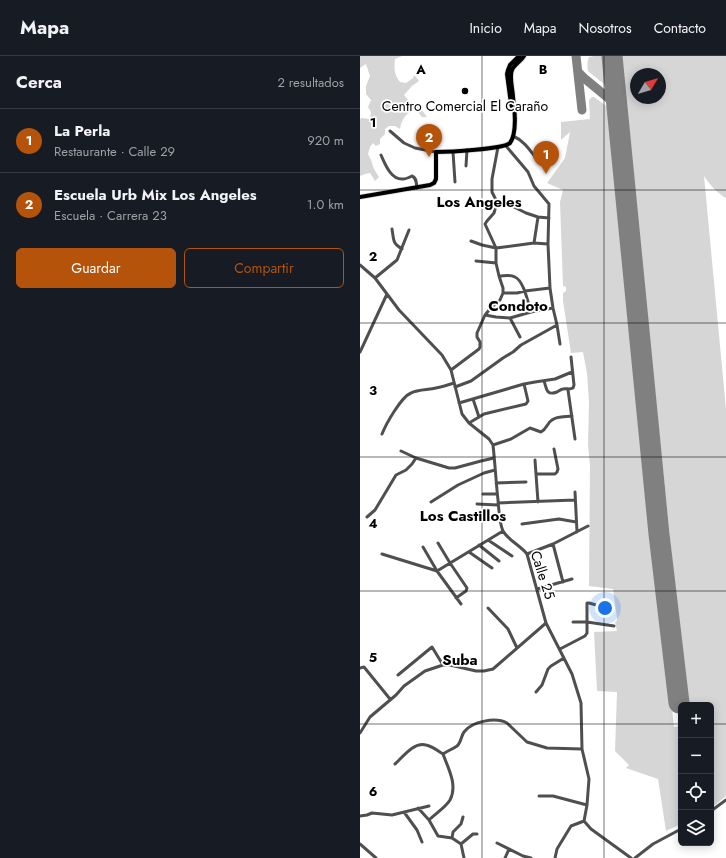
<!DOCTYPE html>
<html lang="es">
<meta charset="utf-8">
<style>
body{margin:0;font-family:Jost,sans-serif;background:#242831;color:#f1f3f6}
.controls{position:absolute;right:12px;bottom:12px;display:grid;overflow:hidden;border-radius:6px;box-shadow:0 2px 10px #0003}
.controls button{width:36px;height:36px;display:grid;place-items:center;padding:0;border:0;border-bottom:1px solid #363941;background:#171b24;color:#f1f3f6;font:20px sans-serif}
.compass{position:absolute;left:270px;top:12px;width:36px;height:36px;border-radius:50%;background:#171b24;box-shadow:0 2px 10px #0003;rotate:52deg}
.you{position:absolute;left:245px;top:552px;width:14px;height:14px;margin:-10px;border:3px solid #fff;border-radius:50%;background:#1a73e8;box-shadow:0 0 0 6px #1a73e833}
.badge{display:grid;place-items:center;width:26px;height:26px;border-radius:50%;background:#b45309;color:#fff;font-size:13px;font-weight:700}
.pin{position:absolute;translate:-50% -33px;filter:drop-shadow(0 1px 2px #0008)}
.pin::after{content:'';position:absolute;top:21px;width:14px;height:12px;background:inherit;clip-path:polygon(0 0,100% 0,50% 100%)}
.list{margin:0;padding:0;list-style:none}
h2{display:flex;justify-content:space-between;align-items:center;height:52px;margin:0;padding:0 16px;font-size:17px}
h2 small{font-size:13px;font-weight:400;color:#9ea1a6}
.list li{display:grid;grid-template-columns:26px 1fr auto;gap:12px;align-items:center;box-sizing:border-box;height:64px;padding:0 16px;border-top:1px solid #363941}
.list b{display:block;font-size:15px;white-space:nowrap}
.list p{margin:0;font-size:13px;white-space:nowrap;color:#9ea1a6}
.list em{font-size:13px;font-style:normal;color:#9ea1a6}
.actions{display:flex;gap:8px;padding:12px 16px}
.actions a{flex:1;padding:9px 0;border:1px solid #b45309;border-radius:6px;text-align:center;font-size:14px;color:#b45309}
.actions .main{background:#b45309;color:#fff}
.icon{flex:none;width:22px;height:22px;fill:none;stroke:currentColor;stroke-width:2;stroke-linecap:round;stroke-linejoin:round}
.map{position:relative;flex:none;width:366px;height:802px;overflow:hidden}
header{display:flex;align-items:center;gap:24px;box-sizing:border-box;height:56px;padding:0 20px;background:#171b24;border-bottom:1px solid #363941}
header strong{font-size:19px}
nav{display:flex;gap:22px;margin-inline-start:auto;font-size:14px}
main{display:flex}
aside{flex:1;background:#171b24}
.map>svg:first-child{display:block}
</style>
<header>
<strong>Mapa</strong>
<nav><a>Inicio</a><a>Mapa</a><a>Nosotros</a><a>Contacto</a></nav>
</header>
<main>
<aside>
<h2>Cerca<small>2 resultados</small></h2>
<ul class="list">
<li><span class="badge">1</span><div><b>La Perla</b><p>Restaurante · Calle 29</p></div><em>920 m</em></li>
<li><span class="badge">2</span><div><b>Escuela Urb Mix Los Angeles</b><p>Escuela · Carrera 23</p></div><em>1.0 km</em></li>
</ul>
<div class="actions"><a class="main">Guardar</a><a>Compartir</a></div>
</aside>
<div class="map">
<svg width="366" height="802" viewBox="0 0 366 802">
<rect width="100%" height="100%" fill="#fff"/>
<path fill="#d6d6d6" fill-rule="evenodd" d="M0 0H42L35 3C34 13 34 18 40 26L46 27 53 22 54 19 59 25 52 30 44 39 49 45 59 50 67 61H62L57 55 52 54C45 59 41 65 40 73L35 70H29L25 73V78L20 83V88L16 90 13 87 10 91 8 98 11 104 14 113 19 121 15 125 10 117 5 118 0 120V64L1 62 10 63 11 56 8 51 11 44 6 38V30L10 20 6 8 0 12Z
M234 0H242L245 29 228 15C227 10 227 6 229 1Z
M261 0H366V142C357 137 349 128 344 120L366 353V740L351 752V649H327ZM276 18H300V42H276Z
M232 41H234L249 52 314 671 321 670V768L306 775 298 723 266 712 269 709 255 695 257 636 237 635 234 576 257 575 255 566 257 564V562L253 533 229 530 230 409 228 389 229 346 227 317 223 296 211 297 203 245V237L206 235V231L203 230 200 146 203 134 187 127 205 102 210 76 201 84V66L230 63 229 44Z"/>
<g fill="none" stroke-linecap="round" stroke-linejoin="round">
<path stroke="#808080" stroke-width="9" d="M216 0 222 54
M218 16 224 22 253 46 256 50 258 56
M245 39C251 40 254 36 256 31"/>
<path stroke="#808080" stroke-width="21" d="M252 0 299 478 319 647"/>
<g stroke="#dbdbdb" stroke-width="5.5">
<path id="major" d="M153 53 151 48 147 18 148 14 150 9 159 0
M0 141 70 129 74 127 76 123V96C88 96 144 93 150 87 157 78 155 53 153 41 153 35 149 20 152 14 154 9 161 5 164 0"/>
</g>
<path stroke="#4f4f4f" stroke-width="3" d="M30 75 44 87 55 92 76 96
M153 80C165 85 171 96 179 106
M146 90 163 110 168 116 174 130 189 148 188 188 190 232 193 252 197 269 200 288
M93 96 95 126
M21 99C25 108 31 124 43 123 46 123 50 121 52 120 57 122 56 127 57 132
M175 101 182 96
M106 110 107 94
M137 146 132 136V123L138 91
M137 146 152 150 166 157 178 161 189 162
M32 173C34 184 32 187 42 193
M111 185 122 189 136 192 174 187 188 188
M174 187 178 161
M116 205 136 207
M0 209 15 222 39 254 82 299 91 314 102 358 109 367 129 383 133 389C135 407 136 426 138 444 139 454 139 466 143 475 148 484 161 490 167 498L186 567 212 618 221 647 222 693 229 723 227 749 224 765
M139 220C144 220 150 218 155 221 164 225 168 247 171 256
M15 222 37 204 49 174
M143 237H157L165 235 190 232
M125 259 136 261 150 262 171 256 193 252
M150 262 160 281
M0 296 27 238
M91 314 119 293 120 291V286L117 281V277L125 259 130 253 140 244 143 237V232L139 220 136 207V192L125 168 127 165 134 157 137 146
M184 325C187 333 186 340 197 336 199 335 201 333 203 333 207 332 209 334 213 332L214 329 211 301
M95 331 111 325 143 302 153 296 161 289 197 269
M208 334 215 383
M113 343 119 361
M99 347 164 328 175 326 195 323 212 316
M109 367 124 358 166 348 168 345 164 328
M22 378C26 368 41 341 51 337 58 333 68 334 76 332 82 331 88 329 94 327
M133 389 151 383 170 372 181 376C187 373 187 367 192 364 197 360 206 361 212 360
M41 395 56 402 89 412H95L121 405 134 402
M175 404 178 446
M176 418H195L197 416 198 413 194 393
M136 427 166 426
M215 436 217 476
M123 438H137
M71 446 98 429 124 417 135 414
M138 447 215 444
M117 448 138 449
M7 461 15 454 36 419 46 414 52 408 56 402
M162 468 199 463 216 466
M128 484 152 500
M78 487 90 507 107 532 106 535 96 542
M193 488 203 526
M119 489 139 505
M63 491 77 515 101 548
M109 496 132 512
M22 498 77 515 143 475
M167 498 193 488 228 470
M177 533 212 523
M128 552 148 573 157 592
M213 566H227L254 570
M200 593 225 580 227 577V547H229L247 552
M0 612 4 611 30 643
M38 619 72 591 83 609
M176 636 182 629 188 613 191 610 204 602
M0 677 10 661 36 639 44 630 65 615 83 609H90L116 615H124L133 613 186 567
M35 708C43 701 53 686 66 689 72 690 78 695 83 698 87 695 93 693 97 690 101 687 101 680 104 676 112 665 136 661 147 667L167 686 187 692 222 693
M179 740H193L227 749
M58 752 69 764 78 780 92 782 101 788 104 802
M351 755 366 744
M44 756 57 774 62 786
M0 760 7 759 12 757 32 759 69 750
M69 764C75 758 86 751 90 744 98 729 88 712 83 698
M224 765 231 773 271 802
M92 782 93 776 101 768 103 761
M137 787 163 800 171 802
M0 788 16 802
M101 788 113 778H117
M145 802 149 793
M195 802 197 793 211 770 224 765
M275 802 293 788 321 773"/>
<use href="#major" stroke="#000" stroke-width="4"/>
</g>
<path fill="none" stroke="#000" stroke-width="1" stroke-opacity="0.55" d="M122 0V802M244 0V802M0 134H366M0 267H366M0 401H366M0 535H366M0 668H321M351 668H366"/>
<circle fill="#000" stroke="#fff" stroke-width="1.5" cx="105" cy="35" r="4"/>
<g text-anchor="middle" stroke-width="3.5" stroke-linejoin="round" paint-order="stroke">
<g font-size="14" fill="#000" stroke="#fff">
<text x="105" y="55">Centro Comercial El Caraño</text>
</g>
<g font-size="14" fill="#000" stroke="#fff">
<text transform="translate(183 519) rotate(72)" y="5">Calle 25</text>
</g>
<g font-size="15" font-weight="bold" fill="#000" stroke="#fff">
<text x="119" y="151">Los Angeles</text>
<text x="158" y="255">Condoto</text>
<text x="103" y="465">Los Castillos</text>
<text x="100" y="609">Suba</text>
</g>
</g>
<g font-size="13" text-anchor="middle" font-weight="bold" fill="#000" stroke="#fff" stroke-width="3.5" stroke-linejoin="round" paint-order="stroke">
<text x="61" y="18">A</text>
<text x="183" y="18">B</text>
<text x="13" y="71">1</text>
<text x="13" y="205">2</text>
<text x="13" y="339">3</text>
<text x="13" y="472">4</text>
<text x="13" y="606">5</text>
<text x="13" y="740">6</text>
</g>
</svg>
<div class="controls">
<button>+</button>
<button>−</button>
<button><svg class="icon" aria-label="locate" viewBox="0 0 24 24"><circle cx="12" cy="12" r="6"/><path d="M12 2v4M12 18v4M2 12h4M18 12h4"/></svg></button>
<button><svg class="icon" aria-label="layers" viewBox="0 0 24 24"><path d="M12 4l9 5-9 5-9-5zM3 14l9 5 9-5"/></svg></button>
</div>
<svg class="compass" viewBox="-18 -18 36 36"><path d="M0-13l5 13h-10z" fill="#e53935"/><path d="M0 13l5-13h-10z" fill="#9ea1a6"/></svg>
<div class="you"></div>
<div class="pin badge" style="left:186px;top:118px">1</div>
<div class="pin badge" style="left:69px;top:101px">2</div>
</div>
</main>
